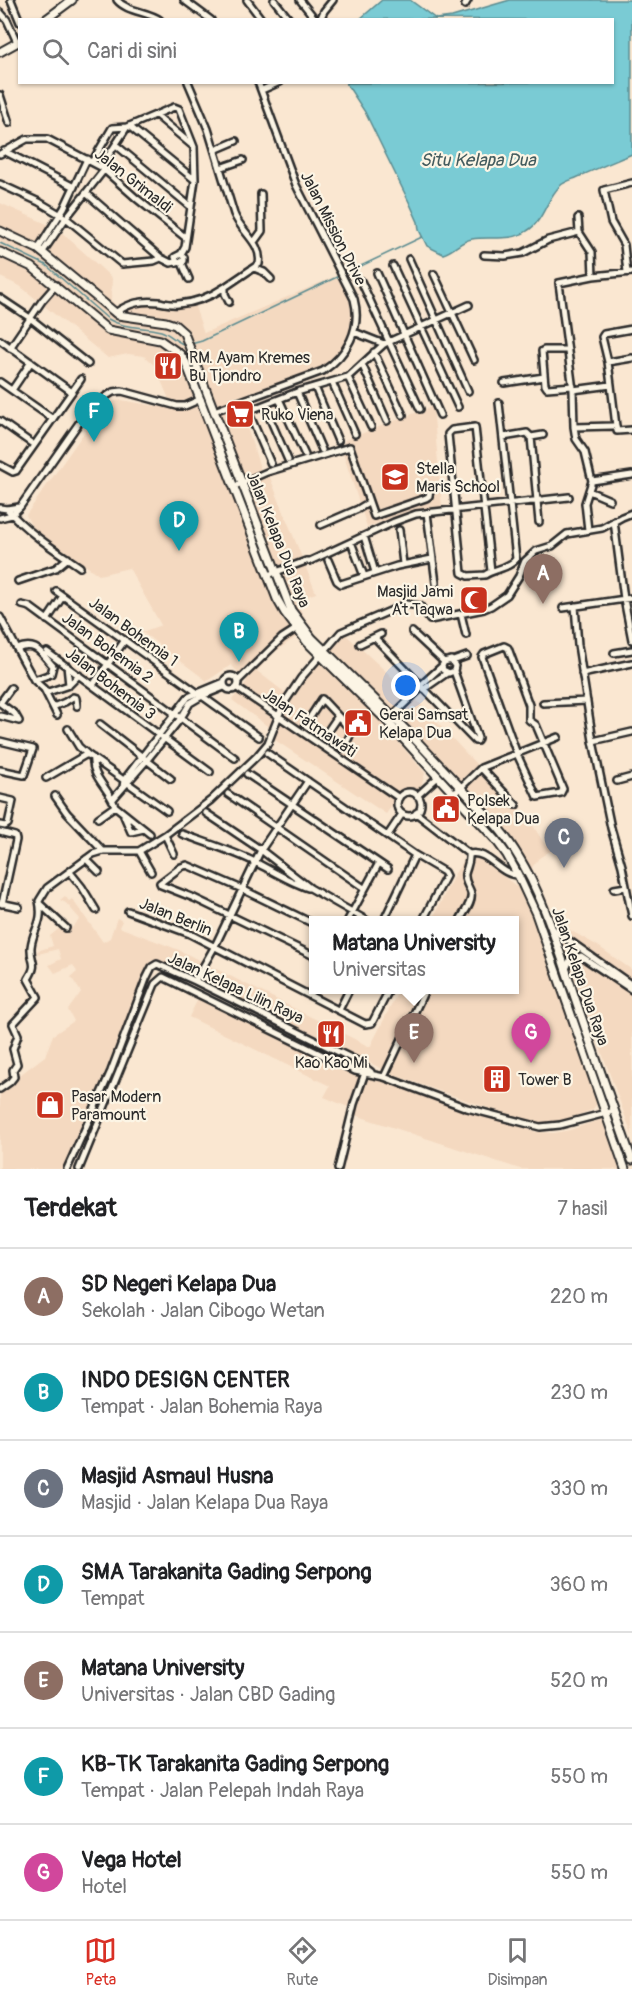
<!DOCTYPE html>
<html lang="id">
<meta charset="utf-8">
<style>
body{margin:0;font-family:Pangolin,sans-serif;background:#f6f6f6;color:#202124}
.you{position:absolute;left:406px;top:686px;width:21px;height:21px;margin:-15px;border:4px solid #fff;border-radius:50%;background:#1a73e8;box-shadow:0 0 0 9px #1a73e833}
.badge{display:grid;place-items:center;width:39px;height:39px;border-radius:50%;background:#d93025;color:#fff;font-size:20px;font-weight:700}
.pin{position:absolute;translate:-50% -50px;filter:drop-shadow(0 2px 3px #0008)}
.pin::after{content:'';position:absolute;top:32px;width:21px;height:18px;background:inherit;clip-path:polygon(0 0,100% 0,50% 100%)}
.popup{position:absolute;left:309px;top:916px;width:210px;height:78px;box-sizing:border-box;display:grid;place-content:center;border-radius:0px;background:#fff;filter:drop-shadow(0 2px 4px #0005);font-size:20px;white-space:nowrap;color:#757577}
.popup b{font-size:22px;color:#202124}
.popup::after{content:'';position:absolute;left:50%;top:100%;margin-left:-12px;border:12px solid transparent;border-top-color:#fff}
.list{margin:0;padding:0;list-style:none}
h2{display:flex;justify-content:space-between;align-items:center;height:78px;margin:0;padding:0 24px;font-size:26px}
h2 small{font-size:20px;font-weight:400;color:#757577}
.list li{display:grid;grid-template-columns:39px 1fr auto;gap:18px;align-items:center;box-sizing:border-box;height:96px;padding:0 24px;border-top:2px solid #e0e0e0}
.list b{display:block;font-size:22px;white-space:nowrap}
.list p{margin:0;font-size:20px;white-space:nowrap;color:#757577}
.list em{font-size:20px;font-style:normal;color:#757577}
.icon{flex:none;width:33px;height:33px;fill:none;stroke:currentColor;stroke-width:2;stroke-linecap:round;stroke-linejoin:round}
.map{position:relative;flex:none;width:632px;height:1169px;overflow:hidden}
.search{position:absolute;background:#fff;box-shadow:0 2px 4px #0004;left:18px;right:18px;top:18px;height:66px;display:flex;align-items:center;gap:15px;box-sizing:border-box;padding:0 21px;border-radius:0px;color:#757577;font-size:22px}
.sheet{height:750px;background:#fff}
nav{display:flex;justify-content:space-around;align-items:center;box-sizing:border-box;height:84px;border-top:2px solid #e0e0e0;background:#fff;font-size:16px;color:#757577}
nav a{display:grid;justify-items:center;gap:3px}
nav .on{color:#d93025}
.map>svg:first-child{display:block}
</style>
<div class="map">
<svg width="632" height="1169" viewBox="0 0 632 1169">
<rect width="100%" height="100%" fill="#fae7d1"/>
<filter id="ink" filterUnits="userSpaceOnUse"><feTurbulence type="fractalNoise" baseFrequency=".0167" numOctaves="2"/><feDisplacementMap in="SourceGraphic" scale="12" xChannelSelector="R" yChannelSelector="G"/><feConvolveMatrix kernelMatrix="1 2 1 2 8 2 1 2 1" color-interpolation-filters="sRGB"/></filter>
<g filter="url(#ink)">
<path fill="#f4d9c0" d="M0 203 58 229 112 278 111 300 120 311 138 304 148 303 173 306 194 304 204 333 338 275 348 292 352 306 353 321 349 336 335 358 323 367 237 397 263 477 269 475 316 593 296 600 309 628 272 654 257 671 292 698 307 676 322 659 354 691 425 773 422 784 418 789 401 792 386 814 272 738 274 731 232 700 247 681 231 665 207 681 142 632 161 625 129 568 99 575 34 529 31 525 26 515 100 410 111 402 121 400 173 409 155 366 144 356 128 354 108 358 20 286 0 277Z
M433 406 442 507 414 510 367 527 341 447 345 440Z
M345 634 416 699 534 827 545 845 552 844 555 848 539 858 531 869 501 826 439 757 331 650Z
M471 851 520 889 543 945 597 1104 592 1110 567 1119 546 1123 523 1120 397 1076 202 982 151 960 65 1169H0V1090L45 1056 53 1035 74 1021 68 1010 81 992 71 977 77 972 73 965 55 973 49 965 61 959 58 949 38 954 37 951 53 946 50 936 61 927 67 933 80 919 66 903 60 900 65 896 69 901 72 899 103 942 110 938 117 918 122 921 119 927 179 950 370 1047 399 990H514V920H432L455 873Z
M554 921 598 946 632 970V1135Z
M198 999 360 1076 348 1107 324 1097 330 1086 189 1017Z
M372 1078 536 1132 554 1133 570 1130 608 1117 625 1169H520L355 1115 366 1080Z"/>
<path fill="#7acbd4" stroke="#5a8b90" stroke-width="1.5" d="M382 0H410L436 19 452 17 510 0H632V154C613 162 595 169 576 178 571 180 564 182 560 186 546 199 544 221 527 231 512 242 489 236 472 239 460 241 454 251 443 254L427 246 419 230 418 222 410 204 365 112 346 83 612 82V20L360 19Z"/>
<g fill="none" stroke-linecap="round" stroke-linejoin="round">
<path stroke="#5a8b90" stroke-width="1.5" d="M0 243 46 265 108 319C125 329 142 326 161 331 171 334 177 344 187 345
M344 274 422 237
M191 344 202 341 339 276"/>
<g stroke="#2b2b2b" stroke-width="10">
<path id="minor" d="M11 0 20 22
M117 0C127 12 147 11 160 20
M184 0 211 20
M247 0 262 20
M274 0 290 20
M300 0 316 20
M465 5 468 0
M0 12 7 20 17 42
M320 20 324 11 333 0
M188 82 208 129 234 214C241 232 263 244 259 264L225 287V294L229 302
M262 90 280 82
M0 95 9 123
M156 115 194 147
M129 126 195 180
M116 145 191 207
M215 150 236 141
M4 151 74 187
M0 154 27 139H47L101 167 136 198 186 238
M92 162 112 128 127 127 174 107 179 109 194 147 195 180 185 247 181 254 175 257 177 263 184 261V257L181 254
M101 167 127 127
M220 168 243 160
M0 184 39 202 66 218 122 264 154 261 161 258
M86 193 161 258 171 263 175 262
M578 218 579 232 592 252 593 276
M254 242 262 231 261 194
M38 249 64 208 87 159
M42 253 66 218 104 170
M484 255 505 256 523 253 548 240 579 232
M409 259 468 391
M182 263 189 279
M393 266 458 407
M254 268 264 272 271 279
M627 272 624 245 611 222 604 190 632 183
M377 273 440 415
M434 274 474 360
M361 281 420 409
M0 298 30 318 88 364
M115 313C129 303 142 300 159 302 165 303 171 305 178 304 196 303 210 297 225 287
M632 329 604 334 602 337 608 362 632 358
M354 332 384 344
M0 340 72 392
M10 348 42 301 56 285
M568 350H544L542 351 545 385 547 388 573 386
M374 352 403 415
M362 364 387 421
M348 377 371 427
M0 382 53 419
M332 382 355 434
M504 383 544 377
M611 385 616 426
M315 387 338 441
M12 390 31 362
M573 390 559 283 593 276 632 272
M297 392 322 450
M279 399 305 455
M264 405 288 460
M214 411 323 371C347 355 362 329 354 299L296 185 258 82
M0 421 34 445
M574 427 613 426H616L617 431 632 430
M503 437 527 433 531 437 539 522
M531 437 543 435
M271 464 248 411 297 392 348 377 384 344 469 305
M0 465 13 472 16 471 81 379
M592 481 632 475
M235 486 267 472 350 447 374 516 426 498 429 496 430 489
M589 491 610 500
M0 508 7 509 19 507
M7 509C28 533 55 550 80 567
M427 513 436 583
M0 518 12 515 20 507 81 420 105 397 113 392 122 391 177 406H185L201 399
M614 521 624 599 632 640
M321 525 358 509 368 503
M399 530 403 564
M588 530 585 503 592 481 585 452 576 439 574 427 573 390 611 385 608 362
M364 536 375 572
M351 542 364 576
M328 560 337 581 341 584 397 566 432 559
M491 571 475 427 452 430 448 434 462 573 468 576 485 575C494 569 510 568 516 559L499 403
M268 575 306 561H310L394 522 416 514 569 497
M18 581 56 568 68 558
M56 591 259 737
M22 605 30 607 235 758
M575 606 578 645 593 741 611 828 622 866 632 916
M563 608 632 598
M461 614 466 635
M0 617 17 649C36 641 41 653 53 666L51 674 34 680 44 689 57 715
M47 620 63 596
M412 632 444 662
M375 638 475 741H477
M360 644 381 634
M504 646 508 648 529 705V720L536 725 563 789 561 793 537 797 517 754 482 657 484 654Z
M17 649 34 680
M47 652 210 772
M614 653 632 650
M453 661 467 656
M67 666 69 685
M454 671 478 738 477 741
M582 674 632 663
M224 683a7 7 0 1 1 14 0a7 7 0 1 1-14 0Z
M238 681 282 638 296 629
M93 685 125 640
M237 688 399 798
M424 689 447 673
M48 692 69 685 79 675
M322 699 352 731 344 748H341L305 725Z
M0 703 15 714 19 721
M0 703 11 688
M543 703 587 701
M53 707 65 702 73 697 76 698 77 706
M0 716 19 721
M390 718 418 691 421 685 442 666 444 662 451 660 455 666 454 671 449 673 443 670 442 666
M100 724 171 779
M68 729 79 747 87 754 167 811
M323 738 338 716
M0 741 33 749 24 775 0 770
M593 741 632 732
M267 753 415 855 444 872 446 876 423 920
M93 758C91 777 109 788 115 806L150 834
M481 768 516 805
M247 774 388 869
M46 778 87 754
M617 781 632 777
M123 787 124 780 188 697 224 682
M397 804a12 12 0 1 1 24 0a12 12 0 1 1-24 0Z
M228 794 364 888
M454 794 481 768 558 737
M55 796 67 813 103 851
M417 796 438 777
M0 798 13 801 8 824 5 826 0 825
M113 799 147 760 181 718 190 703 202 696 224 687
M206 813 261 850 310 888 366 920
M416 813 469 854C488 849 500 876 518 875
M124 816 131 832 144 829
M98 818 115 806
M0 832 15 836 16 840 2 904
M182 834C207 843 233 851 257 863 274 872 290 882 308 888
M165 835 174 854
M388 835 402 814
M139 851 151 872
M86 859 99 872
M70 872 82 887 96 910
M614 889 626 887
M0 903 19 907
M41 905 66 928
M128 911 190 934 365 1024 372 1023 389 990
M348 920 379 863
M384 920 415 855
M460 920C464 912 473 902 471 893 469 886 464 882 465 874 467 866 470 862 469 854
M314 924 242 889 187 865 181 867 160 883 161 885 194 898 314 956
M553 929 632 985
M566 969 570 960 581 956 632 990
M195 981 215 946 261 850 308 781
M339 1010 349 990
M384 1077 425 990
M0 1089 10 1082 14 1077 13 1070 17 1064 13 1049 18 1035 13 1024 38 997 28 979C39 962 30 963 31 947 33 928 44 924 39 901L47 888 93 854 103 851H139L165 835 211 800 257 756 268 743 283 705 301 678 341 632 406 604 420 606 430 620 484 609 491 606 507 595 519 576 525 561 536 551 552 546 567 534 602 528 622 517 632 513
M67 1169 111 1071 146 979 152 967 157 964 195 981 357 1061 371 1072
M79 1169 155 984 163 977 355 1071 384 1077 467 1108 540 1127 560 1125 614 1111
M338 1169 354 1104 366 1070"/>
</g>
<g stroke="#2b2b2b" stroke-width="11">
<path id="major" d="M45 20 72 0
M0 52 20 41
M0 231 38 249 118 315 166 322 175 325 184 333 291 610 312 638 410 734 495 824C536 871 554 934 573 992 592 1049 612 1104 632 1160
M0 252 32 267 108 330 160 340 180 354 186 363 277 599 285 613 307 642 387 721 496 840 507 855 518 875 536 914 625 1169"/>
</g>
<use href="#minor" stroke="#fcf5e5" stroke-width="5"/>
<use href="#major" stroke="#fcf5e5" stroke-width="7"/>
</g>
</g>
<defs>
<g id="restaurant-square" transform="scale(1.5)"><rect x="-9" y="-9" width="18" height="18" rx="4" fill="#c8321e" stroke="#fcf5e5"/><path d="M-5-6h1v4h1v-4h1v4h1v-4h1v5L-1.5 .5V6h-2V.5L-5-1ZM5-6V6H3V1.5H1.5Q1.5-4 5-6Z" fill="#fff"/></g>
<g id="supermarket-square" transform="scale(1.5)"><rect x="-9" y="-9" width="18" height="18" rx="4" fill="#c8321e" stroke="#fcf5e5"/><path d="M-6-5.5h2.5l.6 2H6L4.5 2H-2.5L-4.4-4H-6ZM-1.5 3.2a1.3 1.3 0 1 0 .1 0ZM3 3.2a1.3 1.3 0 1 0 .1 0Z" fill="#fff"/></g>
<g id="school-square" transform="scale(1.5)"><rect x="-9" y="-9" width="18" height="18" rx="4" fill="#c8321e" stroke="#fcf5e5"/><path d="M0-5L7-2L0 1L-7-2ZM-4 1L0 2.5L4 1V4Q0 6-4 4Z" fill="#fff"/></g>
<g id="mosque-square" transform="scale(1.5)"><rect x="-9" y="-9" width="18" height="18" rx="4" fill="#c8321e" stroke="#fcf5e5"/><path d="M3.5-4.9A6 6 0 1 0 3.5 4.9A5 5 0 1 1 3.5-4.9Z" fill="#fff"/></g>
<g id="civic-square" transform="scale(1.5)"><rect x="-9" y="-9" width="18" height="18" rx="4" fill="#c8321e" stroke="#fcf5e5"/><path d="M-.6-6.5H3V-4.5H.6V-3L4-1V1h2V6H-6V1h2V-1L-.6-3ZM-1.2 2.5V6h2.4V2.5Z" fill="#fff"/></g>
<g id="building-square" transform="scale(1.5)"><rect x="-9" y="-9" width="18" height="18" rx="4" fill="#c8321e" stroke="#fcf5e5"/><path d="M-4-6H4V6H1V3H-1V6H-4ZM-2.5-4.3h1.7v1.8h-1.7ZM.8-4.3h1.7v1.8H.8ZM-2.5-1h1.7V.8h-1.7ZM.8-1h1.7V.8H.8Z" fill="#fff"/></g>
<g id="shop-square" transform="scale(1.5)"><rect x="-9" y="-9" width="18" height="18" rx="4" fill="#c8321e" stroke="#fcf5e5"/><path d="M-5-2.5h2.3a2.7 3.5 0 0 1 5.4 0H5L5.5 6h-11ZM-1.5-2.5h3a1.5 2.3 0 0 0-3 0Z" fill="#fff"/></g>
</defs>
<g fill-rule="evenodd">
<use href="#restaurant-square" x="168" y="366"/>
<use href="#supermarket-square" x="240" y="414"/>
<use href="#school-square" x="395" y="477"/>
<use href="#mosque-square" x="474" y="600"/>
<use href="#civic-square" x="358" y="723"/>
<use href="#civic-square" x="446" y="809"/>
<use href="#restaurant-square" x="331" y="1034"/>
<use href="#building-square" x="497" y="1079"/>
<use href="#shop-square" x="50" y="1105"/>
</g>
<g text-anchor="middle" stroke-width="4.5" stroke-linejoin="round" paint-order="stroke">
<g font-size="16" fill="#2b2b2b" stroke="#fcf5e5">
<text transform="translate(134 180) rotate(38)" y="6">Jalan Grimaldi</text>
<text transform="translate(334 228) rotate(63)" y="6">Jalan Mission Drive</text>
<text transform="translate(279 539) rotate(68)" y="6">Jalan Kelapa Dua Raya</text>
<text transform="translate(134 631) rotate(36)" y="6">Jalan Bohemia 1</text>
<text transform="translate(108 647) rotate(36)" y="6">Jalan Bohemia 2</text>
<text transform="translate(111 683) rotate(37)" y="6">Jalan Bohemia 3</text>
<text transform="translate(310 722) rotate(34)" y="6">Jalan Fatmawati</text>
<text transform="translate(176 916) rotate(22)" y="6">Jalan Berlin</text>
<text transform="translate(581 976) rotate(71)" y="6">Jalan Kelapa Dua Raya</text>
<text transform="translate(236 987) rotate(25)" y="6">Jalan Kelapa Lilin Raya</text>
</g>
<g font-size="16" fill="#2b2b2b" stroke="#fcf5e5" text-anchor="start">
<text x="189" y="363">RM. Ayam Kremes<tspan x="189" dy="18">Bu Tjondro</tspan></text>
<text x="261" y="420">Ruko Viena</text>
<text x="416" y="474">Stella<tspan x="416" dy="18">Maris School</tspan></text>
<text x="453" y="597" text-anchor="end">Masjid Jami<tspan x="453" dy="18">At Taqwa</tspan></text>
<text x="379" y="720">Gerai Samsat<tspan x="379" dy="18">Kelapa Dua</tspan></text>
<text x="467" y="806">Polsek<tspan x="467" dy="18">Kelapa Dua</tspan></text>
<text x="331" y="1068" text-anchor="middle">Kao Kao Mi</text>
<text x="518" y="1085">Tower B</text>
<text x="71" y="1102">Pasar Modern<tspan x="71" dy="18">Paramount</tspan></text>
</g>
<g font-size="18" font-style="italic" fill="#435b5e" stroke="#fcf5e5">
<text x="478" y="166">Situ Kelapa Dua</text>
</g>
</g>
</svg>
<div class="you"></div>
<div class="pin badge" style="left:543px;top:604px;background:#8d6e63">A</div>
<div class="pin badge" style="left:239px;top:662px;background:#0f9aa8">B</div>
<div class="pin badge" style="left:564px;top:868px;background:#6b7280">C</div>
<div class="pin badge" style="left:179px;top:551px;background:#0f9aa8">D</div>
<div class="pin badge" style="left:414px;top:1063px;background:#8d6e63">E</div>
<div class="popup"><b>Matana University</b>Universitas</div>
<div class="pin badge" style="left:94px;top:442px;background:#0f9aa8">F</div>
<div class="pin badge" style="left:531px;top:1063px;background:#d1479c">G</div>
<div class="search"><svg class="icon" aria-label="search" viewBox="0 0 24 24"><circle cx="10" cy="10" r="6"/><path d="M15 15l6 6"/></svg>Cari di sini</div>
</div>
<section class="sheet">
<h2>Terdekat<small>7 hasil</small></h2>
<ul class="list">
<li><span class="badge" style="background:#8d6e63">A</span><div><b>SD Negeri Kelapa Dua</b><p>Sekolah · Jalan Cibogo Wetan</p></div><em>220 m</em></li>
<li><span class="badge" style="background:#0f9aa8">B</span><div><b>INDO DESIGN CENTER</b><p>Tempat · Jalan Bohemia Raya</p></div><em>230 m</em></li>
<li><span class="badge" style="background:#6b7280">C</span><div><b>Masjid Asmaul Husna</b><p>Masjid · Jalan Kelapa Dua Raya</p></div><em>330 m</em></li>
<li><span class="badge" style="background:#0f9aa8">D</span><div><b>SMA Tarakanita Gading Serpong</b><p>Tempat</p></div><em>360 m</em></li>
<li><span class="badge" style="background:#8d6e63">E</span><div><b>Matana University</b><p>Universitas · Jalan CBD Gading</p></div><em>520 m</em></li>
<li><span class="badge" style="background:#0f9aa8">F</span><div><b>KB-TK Tarakanita Gading Serpong</b><p>Tempat · Jalan Pelepah Indah Raya</p></div><em>550 m</em></li>
<li><span class="badge" style="background:#d1479c">G</span><div><b>Vega Hotel</b><p>Hotel</p></div><em>550 m</em></li>
</ul>
</section>
<nav>
<a class="on"><svg class="icon" aria-label="map" viewBox="0 0 24 24"><path d="M3 6l6-2 6 2 6-2v14l-6 2-6-2-6 2zM9 4v14M15 6v14"/></svg>Peta</a>
<a><svg class="icon" aria-label="directions" viewBox="0 0 24 24"><path d="M12 3l9 9-9 9-9-9zM9 14v-3h6M13 9l2 2-2 2"/></svg>Rute</a>
<a><svg class="icon" aria-label="saved" viewBox="0 0 24 24"><path d="M7 4h10v16l-5-4-5 4z"/></svg>Disimpan</a>
</nav>
